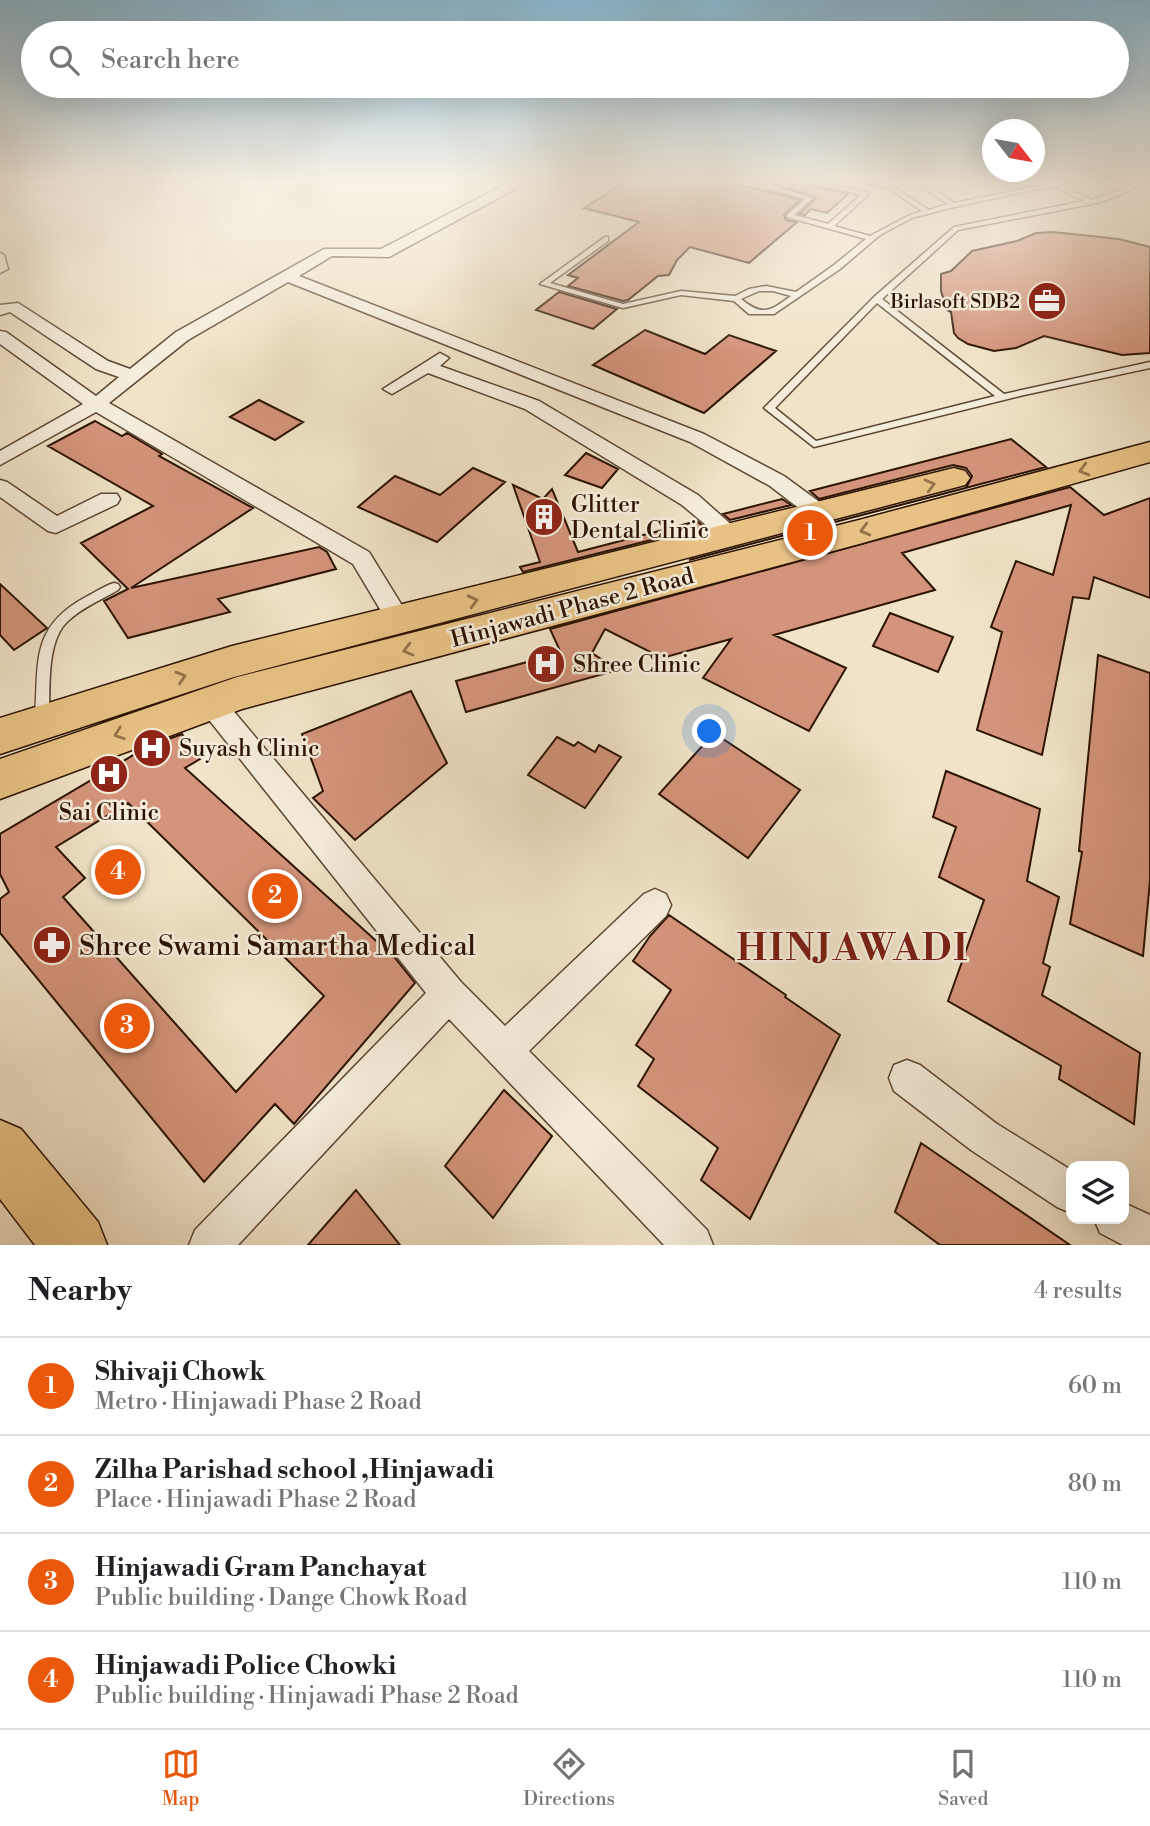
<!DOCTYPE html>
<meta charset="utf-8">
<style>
body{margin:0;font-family:"Libre Bodoni",serif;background:#f6f6f6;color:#202124}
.controls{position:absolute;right:21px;bottom:21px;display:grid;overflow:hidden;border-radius:14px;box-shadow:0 7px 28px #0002}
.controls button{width:63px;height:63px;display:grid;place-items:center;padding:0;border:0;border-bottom:2px solid #e0e0e0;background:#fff;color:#202124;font:35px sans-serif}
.compass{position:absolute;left:982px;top:119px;width:63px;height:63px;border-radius:50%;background:#fff;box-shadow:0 7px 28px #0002;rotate:121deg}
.you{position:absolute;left:710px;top:732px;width:24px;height:24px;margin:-18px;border:5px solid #fff;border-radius:50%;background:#1a73e8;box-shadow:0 0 0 10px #1a73e833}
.badge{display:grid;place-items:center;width:46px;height:46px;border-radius:50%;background:#ea580c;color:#fff;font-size:23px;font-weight:700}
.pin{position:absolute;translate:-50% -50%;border:4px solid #fff;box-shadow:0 2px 7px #0006}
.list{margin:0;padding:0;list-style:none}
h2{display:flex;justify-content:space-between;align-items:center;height:91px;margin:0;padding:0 28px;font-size:30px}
h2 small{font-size:23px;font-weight:400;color:#757577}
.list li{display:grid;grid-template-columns:46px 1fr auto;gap:21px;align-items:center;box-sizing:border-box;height:98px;padding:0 28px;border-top:2px solid #e0e0e0}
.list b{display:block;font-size:26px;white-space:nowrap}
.list p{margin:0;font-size:23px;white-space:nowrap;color:#757577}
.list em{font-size:23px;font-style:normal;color:#757577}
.icon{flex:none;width:38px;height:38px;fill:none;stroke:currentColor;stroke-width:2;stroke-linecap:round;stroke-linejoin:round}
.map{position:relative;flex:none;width:1150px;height:1245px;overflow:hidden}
.search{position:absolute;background:#fff;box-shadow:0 7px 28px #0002;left:21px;right:21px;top:21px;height:77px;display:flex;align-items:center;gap:18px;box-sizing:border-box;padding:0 24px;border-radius:38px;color:#757577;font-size:26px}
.sheet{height:483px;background:#fff}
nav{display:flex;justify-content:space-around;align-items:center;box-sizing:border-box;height:98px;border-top:2px solid #e0e0e0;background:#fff;font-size:19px;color:#757577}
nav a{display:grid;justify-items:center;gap:4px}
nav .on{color:#ea580c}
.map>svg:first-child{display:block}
</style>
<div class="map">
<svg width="1150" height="1245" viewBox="0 0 1150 1245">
<rect width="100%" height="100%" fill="#f0e3c7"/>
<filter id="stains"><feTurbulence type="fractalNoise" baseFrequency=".00286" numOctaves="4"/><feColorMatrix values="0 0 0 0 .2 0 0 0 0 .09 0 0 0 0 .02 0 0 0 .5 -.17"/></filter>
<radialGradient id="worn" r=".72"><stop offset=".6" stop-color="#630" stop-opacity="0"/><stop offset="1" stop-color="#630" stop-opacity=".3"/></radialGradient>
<path fill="#d4947b" stroke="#2c1200" stroke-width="2" fill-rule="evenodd" d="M627 181H723L774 193 800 200 784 215 786 220 797 222 749 263 690 247 677 260 669 275 658 276 628 300 623 301 568 286 578 278 568 275 639 222 584 208Z
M799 181H806L809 185 848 194 827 213 811 209 805 215 799 214 816 198 789 188Z
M1053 232 1119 239 1150 247V353L1122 355 1044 336 1016 348 994 351 968 344 958 338 954 333 951 312 947 310 941 291V274L951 271 972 251 1017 241 1036 233Z
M559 292 617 309 593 329 536 310Z
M645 330 705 354 729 335 776 351 704 413 593 365Z
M259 400 303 422 275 440 230 417Z
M95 421 122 436 127 433 162 454 159 456 253 508 131 588 319 547 327 552 336 569 218 599 230 612 128 638 104 601 128 589 81 543 153 506 48 446Z
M1011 439 1046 467 689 560 966 488 972 476 966 468 953 465 819 499 810 491Z
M586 453 618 469 602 488 565 475Z
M473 468 505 482 437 542 358 507 395 476 440 495Z
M513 485 543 499 552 489 578 552 697 521 704 527 523 572 520 567 540 562Z
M1070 487 1104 515 1150 498V598L1094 577 1089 599 1073 597 1042 755 977 730 1002 632 991 627 1016 561 1053 575 1071 505 902 553 935 590 774 635 846 668 809 731 703 678 731 639 662 658 605 629 592 653 618 670 466 712 456 681 561 653 550 629Z
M782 499 791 505 730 520 723 514Z
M0 584 47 628 14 650 0 635Z
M890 613 953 637 938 672 873 646Z
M1098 655 1150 673V880L1143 956 1070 924 1082 852 1079 851Z
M411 691 447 763 355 840 313 798 323 791 302 734Z
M714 733 800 790 748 858 659 794Z
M182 734 200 759 185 768 395 958 415 983 294 1124 275 1104 204 1182 0 933V899L9 892 0 874V834L147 747ZM128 803 324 996 236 1092 63 897 85 878 56 847Z
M557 737 574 746 578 742 595 752 599 745 621 757 585 808 528 775Z
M946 771 1040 809 1027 881 1059 897 1043 963 1050 967 1042 995 1140 1053 1134 1124 1059 1079 1061 1066 948 1001 984 900 939 877 956 827 933 817Z
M669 915 786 995 785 997 840 1035 750 1219 701 1180 718 1148 638 1086 654 1059 636 1045 671 990 633 961 650 936Z
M504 1090 552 1136 493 1218 445 1166Z
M921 1143 994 1193 1070 1245H940L895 1212Z
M356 1190 400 1245H308Z"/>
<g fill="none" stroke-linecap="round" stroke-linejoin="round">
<g stroke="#5d4632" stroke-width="3">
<path id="lane" d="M773 181H780L773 186 813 198 794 215 828 224 861 195 810 182 809 181H818L868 193V195L834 226 870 236 908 216 922 211 888 188 864 182 863 181 892 186 929 210 948 204 925 189 926 181H932L930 187 954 203 1062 181H1072L1059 185 1092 200 1144 181H1150V182L1102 202 958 230 882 299 1004 394 1150 362V368L1024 395 814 447 764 408 874 297 954 227 1084 201 1052 186 954 207 912 218 880 235 840 269 774 314H749L734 301 681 295 623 308 540 284 605 237H608V241L550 283 623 304 681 291 735 296 749 289 766 286 796 292 834 265 866 239 787 217V215L805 199 766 188V186ZM759 291H773L791 296C770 311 763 317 741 299ZM877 303 995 396 816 441 775 408Z
M0 253 4 255 8 269 0 273Z
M114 583 118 584 120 587 118 590C101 600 81 608 67 622 46 642 50 691 49 718L47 722 42 724 37 722 35 718C39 663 30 628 84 598 94 593 104 586 114 583Z"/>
</g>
<g stroke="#5d4632" stroke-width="3">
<path id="street" d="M512 181 517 182V188L389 257 332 256 299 276 704 434 784 476 829 509 832 514 829 519H813L770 486 690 442 288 282 188 340 109 403 369 552 411 620 408 626 399 629 390 626 353 564 96 412 0 465V451L83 404 0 344V331L6 332 96 396 119 377 96 369 10 312 0 315V305L18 303 108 361 130 369 176 332 324 249H381Z
M440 353 449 358 440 366 539 401 698 495 744 536 741 541 733 543 725 541 682 505 525 409 428 373 392 394 383 389Z
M0 480 7 482 57 516 101 494H117L120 499 117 504 56 533 48 531 0 497Z
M211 692 220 695 461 982 505 1026 644 894 655 889 666 894 671 905 666 916 529 1051 707 1230 713 1245H664L449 1019 238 1245H189L195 1230 426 993 202 711 198 703 202 695Z
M907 1060 920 1065 997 1124 1071 1170V1213L1057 1207 971 1150 894 1091 889 1078 894 1065Z
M1124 1203 1150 1215V1245H1123L1100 1233 1094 1219H1124Z"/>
</g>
<g stroke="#2c1200" stroke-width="3">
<path id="primary" d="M1150 442V462L859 544 242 709 0 799V759L237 677 859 520Z
M954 468 965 471 970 478 965 485 234 677 0 754V718L232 646Z
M0 1120 21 1129 98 1222 107 1245H35L0 1199Z"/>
</g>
<use href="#lane" fill="#f5eddb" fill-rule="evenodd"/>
<use href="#street" fill="#f5eddb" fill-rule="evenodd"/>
<use href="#primary" fill="#e8c284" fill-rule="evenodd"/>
</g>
<defs><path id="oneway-chevron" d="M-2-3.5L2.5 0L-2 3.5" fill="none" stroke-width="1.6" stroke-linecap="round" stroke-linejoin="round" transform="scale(1.75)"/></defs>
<g stroke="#937349">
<use href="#oneway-chevron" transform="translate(1084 470) rotate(165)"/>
<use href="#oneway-chevron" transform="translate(930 485) rotate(-15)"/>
<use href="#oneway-chevron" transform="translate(865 530) rotate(165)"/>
<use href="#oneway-chevron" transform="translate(473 601) rotate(-14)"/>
<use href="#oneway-chevron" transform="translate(408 650) rotate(165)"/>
<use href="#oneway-chevron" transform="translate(181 677) rotate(-17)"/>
<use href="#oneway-chevron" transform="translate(119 734) rotate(160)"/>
</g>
<linearGradient id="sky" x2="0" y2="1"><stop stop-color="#89b8d1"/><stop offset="0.51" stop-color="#f8f2e6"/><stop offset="1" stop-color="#f8f2e6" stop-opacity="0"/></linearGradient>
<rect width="1150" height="355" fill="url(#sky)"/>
<defs>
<g id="office-disc" transform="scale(2.0125)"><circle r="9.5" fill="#8f2418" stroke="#f5eddb"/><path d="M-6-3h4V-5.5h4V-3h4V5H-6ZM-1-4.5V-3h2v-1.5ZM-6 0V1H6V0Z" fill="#fff"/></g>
<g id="building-disc" transform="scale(2.0125)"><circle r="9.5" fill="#8f2418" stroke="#f5eddb"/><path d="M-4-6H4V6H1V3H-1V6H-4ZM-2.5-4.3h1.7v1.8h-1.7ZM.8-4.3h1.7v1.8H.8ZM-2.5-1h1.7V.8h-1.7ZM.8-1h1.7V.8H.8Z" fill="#fff"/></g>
<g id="hospital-disc" transform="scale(2.0125)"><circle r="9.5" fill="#8f2418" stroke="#f5eddb"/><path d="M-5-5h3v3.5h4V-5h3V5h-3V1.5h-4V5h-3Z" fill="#fff"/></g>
<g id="pharmacy-disc" transform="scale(2.0125)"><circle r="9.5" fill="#8f2418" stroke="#f5eddb"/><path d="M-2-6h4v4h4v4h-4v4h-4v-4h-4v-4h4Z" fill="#fff"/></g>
</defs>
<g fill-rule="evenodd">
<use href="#office-disc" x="1047" y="301"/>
<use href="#building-disc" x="544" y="517"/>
<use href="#hospital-disc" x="546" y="664"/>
<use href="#hospital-disc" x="152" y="748"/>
<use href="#hospital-disc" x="109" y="774"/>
<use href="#pharmacy-disc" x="52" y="945"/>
</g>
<g text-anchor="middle" stroke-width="5" stroke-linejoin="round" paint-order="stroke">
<g font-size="19" fill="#2c1200" stroke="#f5eddb" text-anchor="end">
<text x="1020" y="308">Birlasoft SDB2</text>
</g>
<g font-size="23" fill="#2c1200" stroke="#f5eddb" text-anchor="start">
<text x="571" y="512">Glitter<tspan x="571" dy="26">Dental Clinic</tspan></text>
<text x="573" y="672">Shree Clinic</text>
<text x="179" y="756">Suyash Clinic</text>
<text x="109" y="820" text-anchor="middle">Sai Clinic</text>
</g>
<g font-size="23" fill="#2c1200" stroke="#f5eddb">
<text transform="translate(572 607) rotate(-15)" y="8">Hinjawadi Phase 2 Road</text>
</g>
<g font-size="28" fill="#2c1200" stroke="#f5eddb" text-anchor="start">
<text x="79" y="955">Shree Swami Samartha Medical</text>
</g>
<g font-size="37" font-weight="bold" letter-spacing="2" fill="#7a1f14" stroke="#f5eddb">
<text x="853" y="960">HINJAWADI</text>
</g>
</g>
<rect width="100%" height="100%" filter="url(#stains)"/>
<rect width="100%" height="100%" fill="url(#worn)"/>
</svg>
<div class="controls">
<button><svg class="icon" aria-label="layers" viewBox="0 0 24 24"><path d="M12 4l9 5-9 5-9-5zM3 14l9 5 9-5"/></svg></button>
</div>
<svg class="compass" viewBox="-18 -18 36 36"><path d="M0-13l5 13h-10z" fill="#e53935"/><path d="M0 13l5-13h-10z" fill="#757577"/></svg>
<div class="you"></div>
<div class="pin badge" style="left:810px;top:533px">1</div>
<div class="pin badge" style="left:275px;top:896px">2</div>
<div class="pin badge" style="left:127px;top:1026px">3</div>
<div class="pin badge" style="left:118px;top:872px">4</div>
<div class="search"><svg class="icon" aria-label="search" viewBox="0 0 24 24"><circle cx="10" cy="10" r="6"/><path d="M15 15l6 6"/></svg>Search here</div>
</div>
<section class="sheet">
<h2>Nearby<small>4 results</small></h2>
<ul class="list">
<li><span class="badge">1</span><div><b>Shivaji Chowk</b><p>Metro · Hinjawadi Phase 2 Road</p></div><em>60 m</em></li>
<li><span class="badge">2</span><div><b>Zilha Parishad school ,Hinjawadi</b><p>Place · Hinjawadi Phase 2 Road</p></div><em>80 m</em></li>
<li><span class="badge">3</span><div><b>Hinjawadi Gram Panchayat</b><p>Public building · Dange Chowk Road</p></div><em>110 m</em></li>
<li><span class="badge">4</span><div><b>Hinjawadi Police Chowki</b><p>Public building · Hinjawadi Phase 2 Road</p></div><em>110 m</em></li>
</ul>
</section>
<nav>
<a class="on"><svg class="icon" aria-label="map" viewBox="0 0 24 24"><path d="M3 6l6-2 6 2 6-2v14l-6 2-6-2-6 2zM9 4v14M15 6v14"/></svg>Map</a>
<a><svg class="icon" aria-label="directions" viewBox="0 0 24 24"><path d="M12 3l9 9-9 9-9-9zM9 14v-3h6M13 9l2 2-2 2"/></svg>Directions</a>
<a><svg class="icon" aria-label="saved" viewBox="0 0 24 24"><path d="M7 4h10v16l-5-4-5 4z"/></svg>Saved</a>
</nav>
